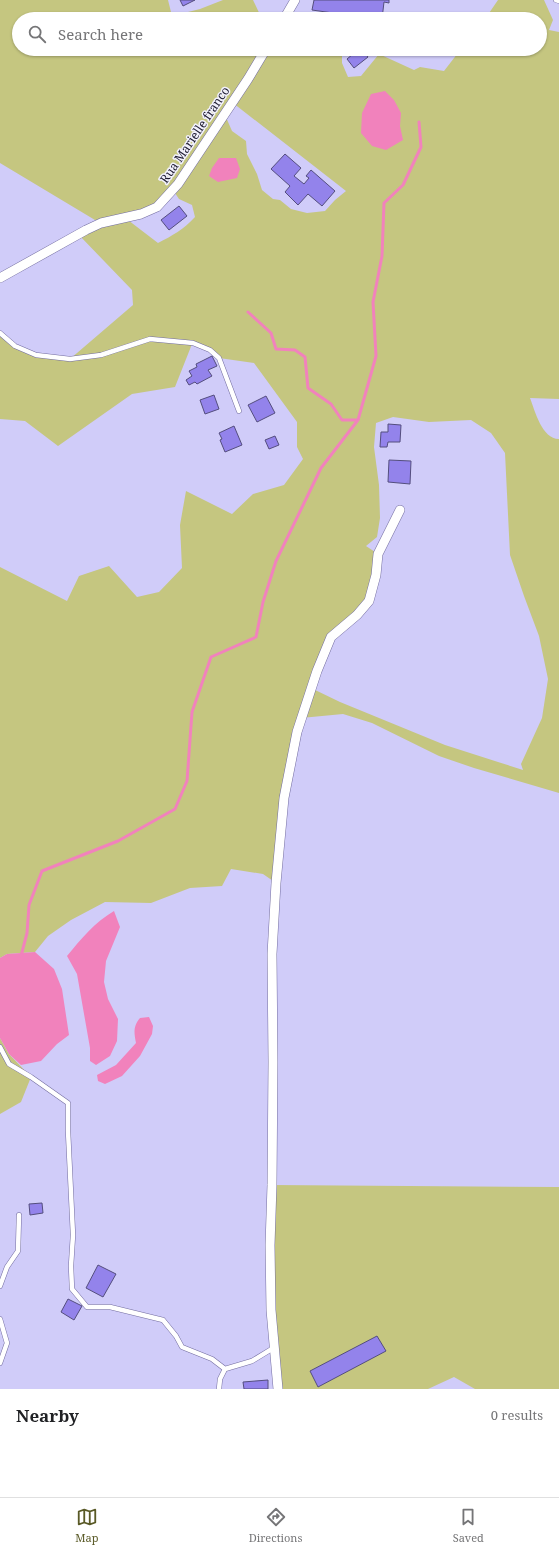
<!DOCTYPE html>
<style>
body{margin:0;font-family:"Noto Serif",serif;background:#f6f6f6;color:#202124}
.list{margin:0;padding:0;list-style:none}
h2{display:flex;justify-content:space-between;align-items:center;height:52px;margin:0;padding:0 16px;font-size:17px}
h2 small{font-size:13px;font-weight:400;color:#757577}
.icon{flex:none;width:22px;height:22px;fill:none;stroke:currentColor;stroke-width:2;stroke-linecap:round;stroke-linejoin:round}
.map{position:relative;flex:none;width:559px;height:1389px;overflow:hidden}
.search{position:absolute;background:#fff;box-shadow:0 1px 3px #0004;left:12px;right:12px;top:12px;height:44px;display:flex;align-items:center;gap:10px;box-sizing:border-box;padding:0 14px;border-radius:22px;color:#757577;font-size:15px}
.sheet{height:108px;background:#fff}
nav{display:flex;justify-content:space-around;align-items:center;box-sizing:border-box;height:56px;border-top:1px solid #e0e0e0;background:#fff;font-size:11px;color:#757577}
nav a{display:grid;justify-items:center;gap:2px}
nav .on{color:#595926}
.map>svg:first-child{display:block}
</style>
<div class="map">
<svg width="559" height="1389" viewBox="0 0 559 1389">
<rect width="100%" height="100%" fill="#d0ccf9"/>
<path fill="#c5c680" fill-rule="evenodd" d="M0 0H168L172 16 200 9 223 0H253L262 19H19V49H342V63L348 77 361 76 379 54 414 70 420 67 444 71 461 49H540V19H485L498 0H544L553 20 549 30 559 32V399L530 398C535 411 542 439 559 439V793L474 768 439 756 372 723 343 714 301 718 297 732 276 883 263 874 231 869 222 886 190 888 151 903 105 902 71 920 48 936 35 952 7 954 0 958V567L67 601 79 576 109 566 137 597 159 592 182 568 180 525 186 491 232 514 253 494 284 485 303 459 297 447V422L254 363 219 358 210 350 192 344 175 387 132 394 58 446 25 421 0 419V333L15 346 36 355 70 359 133 305 132 290 78 234 100 223 0 163ZM233 103 346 191 335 200 325 211 307 213 291 209 280 200 273 199 262 190 257 174 247 154 246 141 232 131 225 115ZM173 190 179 199 192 205 195 217C184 229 172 236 158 243L124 217 157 207ZM393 417 429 422 471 420 491 433 505 453 510 555 524 596 539 636 548 679 542 718 521 764 523 770 445 745 340 702 311 688 331 637 369 601 378 554 366 546 377 537 380 518 379 485 374 447 376 423Z
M0 1038 9 1054 31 1077 21 1102 0 1114Z
M272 1185 559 1187V1389H475L454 1377 428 1389H278L275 1347Z"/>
<path fill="#f182bc" d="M385 91 394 100 401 113 400 126 403 140 386 150 372 146 361 133 362 113 371 94Z
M219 158H236L240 169 237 178 218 182 209 176 212 168Z
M114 911 120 927 106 961 104 982 108 999 118 1019 117 1041 110 1056 96 1065 90 1061V1048L77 974 67 956C81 939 95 922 114 911Z
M35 952 54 969 62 989 69 1035 57 1044 41 1061 21 1065 9 1054 0 1038V958L7 954Z
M149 1017 153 1026 152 1034 140 1056 122 1076 105 1084 98 1081 97 1075 116 1065 136 1043C134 1033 133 1026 140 1018Z"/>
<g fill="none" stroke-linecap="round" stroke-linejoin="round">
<path stroke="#f182bc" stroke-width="3" d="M248 312 271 333 276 349 295 350 305 357 308 388 331 404 342 420H358
M21 956 27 933 29 905 42 871 118 841 175 809 187 781 192 712 211 657 256 637 263 602 276 561 321 468 358 420 376 356 373 302 382 256 384 203 403 185 421 147 419 122"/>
</g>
<path fill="#9383eb" stroke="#544e7e" d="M180 0H195L183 6Z
M314 0H389V3L384 2 382 19H361V17L312 10Z
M359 49H362L368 57 354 68 347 59Z
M285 154 301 168 294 176 304 184 309 178 306 176 311 170 335 191 322 206 308 194 298 205 285 192 290 186 271 169Z
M179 206 187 216 169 230 161 220Z
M212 356 217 366 208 370 212 376 197 384 195 382 189 385 186 380 192 376 189 371 197 367 196 364Z
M214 395 219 409 205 414 200 400Z
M266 396 275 413 257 422 248 405Z
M388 424 401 425 400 442H388L387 447H380L381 432H388Z
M234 426 242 445 225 452 220 440 222 439 219 433Z
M275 436 279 445 269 449 265 440Z
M389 460 411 461 410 484 388 482Z
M42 1203 43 1213 30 1215 29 1204Z
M98 1265 116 1274 103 1297 86 1288Z
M68 1299 82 1306 74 1320 61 1312Z
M377 1336 386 1351 318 1387 310 1371Z
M268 1380V1389H244L243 1382Z"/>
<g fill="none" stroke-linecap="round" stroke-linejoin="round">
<g stroke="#736da0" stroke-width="5.5">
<path id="lane" d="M556 0 559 1
M0 333 15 346 36 355 70 359 101 355 150 339 193 343 210 350 219 358 239 411
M0 1047 9 1064 31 1077 68 1103V1131L73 1235 71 1266 72 1289 87 1307H110L163 1320 176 1336 182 1347 212 1359 225 1369
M0 1286 7 1267 18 1251 19 1215
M0 1319 7 1343 0 1363
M219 1389 220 1379 225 1369 252 1361 275 1347"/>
</g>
<g stroke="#736da0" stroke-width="10">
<path id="street" d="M284 19 295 0
M0 278 86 230 101 223 141 214 157 207 178 184 248 79 266 49
M278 1389 271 1310 270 1245 272 1185 273 1062 272 954 276 883 284 798 297 732 317 671 331 637 357 615 369 601 376 575 378 554 400 510"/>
</g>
<use href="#lane" stroke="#fff" stroke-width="4.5"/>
<use href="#street" stroke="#fff" stroke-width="9"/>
</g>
<g text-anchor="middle" stroke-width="3" stroke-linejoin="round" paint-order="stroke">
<g font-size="12" fill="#1d1b2f" stroke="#f2f1fd">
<text transform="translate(195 135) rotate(-56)" y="4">Rua Marielle franco</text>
</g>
</g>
</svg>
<div class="search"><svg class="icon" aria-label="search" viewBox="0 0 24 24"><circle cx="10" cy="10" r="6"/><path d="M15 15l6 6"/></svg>Search here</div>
</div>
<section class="sheet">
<h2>Nearby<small>0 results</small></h2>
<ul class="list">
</ul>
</section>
<nav>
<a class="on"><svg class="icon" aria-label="map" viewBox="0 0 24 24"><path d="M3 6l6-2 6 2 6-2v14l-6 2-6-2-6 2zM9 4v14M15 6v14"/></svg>Map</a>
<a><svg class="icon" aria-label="directions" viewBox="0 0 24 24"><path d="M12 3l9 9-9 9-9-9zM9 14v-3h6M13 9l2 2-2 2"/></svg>Directions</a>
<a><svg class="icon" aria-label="saved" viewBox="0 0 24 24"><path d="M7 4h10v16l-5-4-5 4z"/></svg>Saved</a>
</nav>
